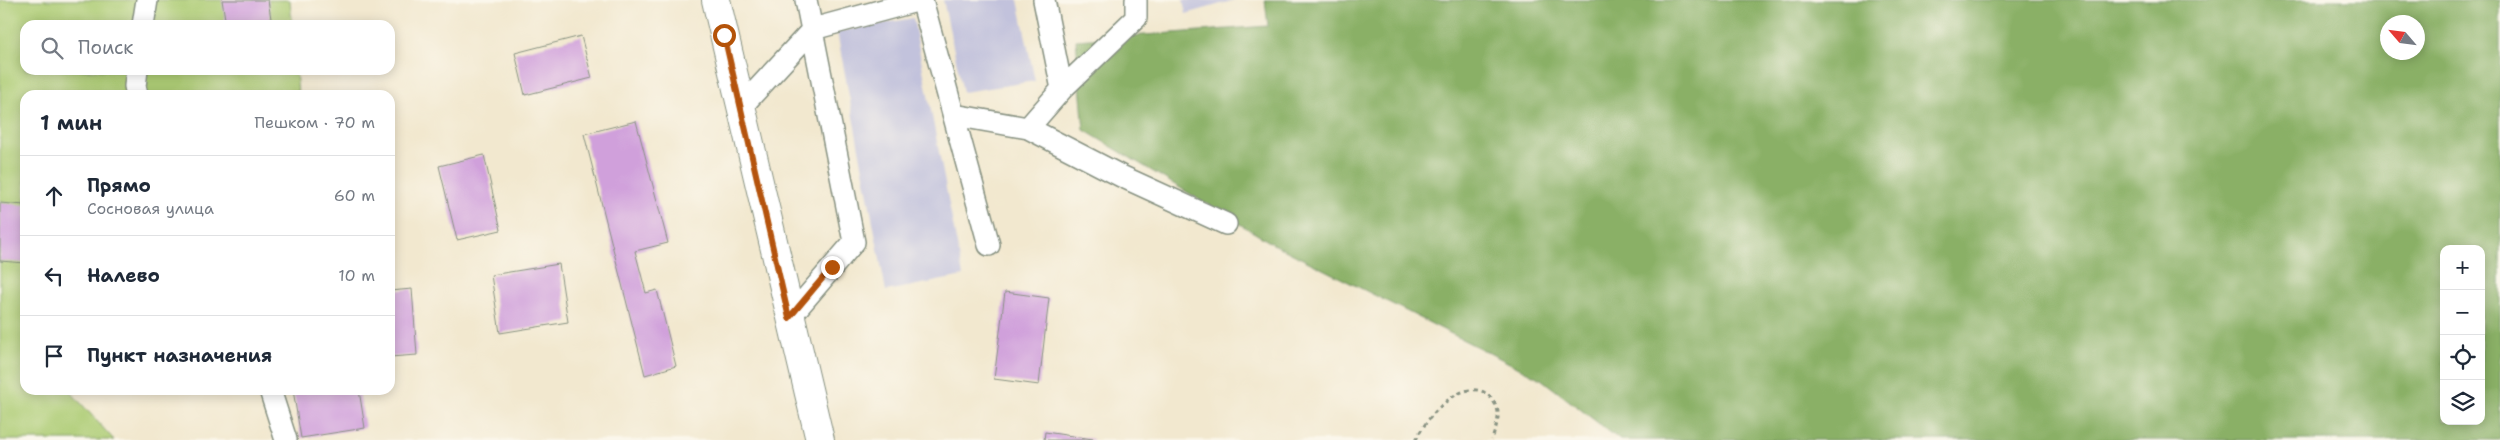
<!DOCTYPE html>
<html lang="ru">
<meta charset="utf-8">
<style>
body{margin:0;font-family:"Shantell Sans",sans-serif;background:#f2f2f3;color:#1f2937}
.controls{position:absolute;right:15px;bottom:15px;display:grid;overflow:hidden;border-radius:10px;box-shadow:0 2px 12px #0003}
.controls button{width:45px;height:45px;display:grid;place-items:center;padding:0;border:0;border-bottom:1px solid #e0e1e3;background:#fff;color:#1f2937;font:25px sans-serif}
.compass{position:absolute;left:2380px;top:15px;width:45px;height:45px;border-radius:50%;background:#fff;box-shadow:0 2px 12px #0003;rotate:298deg}
.stop{position:absolute;width:15px;height:15px;margin:-11px;border:4px solid #b45309;border-radius:50%;background:#fff}
.stop.end{background:#b45309;border-color:#fff;box-shadow:0 1px 5px #0008}
.list{margin:0;padding:0;list-style:none}
h2{display:flex;justify-content:space-between;align-items:center;height:65px;margin:0;padding:0 20px;font-size:21px}
h2 small{font-size:16px;font-weight:400;color:#747a83}
.list li{display:grid;grid-template-columns:32px 1fr auto;gap:15px;align-items:center;box-sizing:border-box;height:80px;padding:0 20px;border-top:1px solid #e0e1e3}
.list b{display:block;font-size:19px;white-space:nowrap}
.list p{margin:0;font-size:16px;white-space:nowrap;color:#747a83}
.list em{font-size:16px;font-style:normal;color:#747a83}
.icon{flex:none;width:28px;height:28px;fill:none;stroke:currentColor;stroke-width:2;stroke-linecap:round;stroke-linejoin:round}
.map{position:relative;flex:none;width:2500px;height:440px;overflow:hidden}
.search{position:absolute;background:#fff;box-shadow:0 2px 12px #0003;left:20px;top:20px;width:375px;height:55px;display:flex;align-items:center;gap:12px;box-sizing:border-box;padding:0 18px;border-radius:15px;color:#747a83;font-size:19px}
.panel{position:absolute;background:#fff;box-shadow:0 2px 12px #0003;left:20px;top:90px;width:375px;height:305px;border-radius:15px}
.map>svg:first-child{display:block}
</style>
<div class="map">
<svg width="2500" height="440" viewBox="0 0 2500 440">
<rect width="100%" height="100%" fill="#fbf7ec"/>
<filter id="ink" filterUnits="userSpaceOnUse"><feTurbulence type="fractalNoise" baseFrequency=".02" numOctaves="2"/><feDisplacementMap in="SourceGraphic" scale="10" xChannelSelector="R" yChannelSelector="G"/><feConvolveMatrix kernelMatrix="1 2 1 2 8 2 1 2 1" color-interpolation-filters="sRGB"/></filter>
<filter id="wash" filterUnits="userSpaceOnUse"><feTurbulence type="fractalNoise" baseFrequency=".0096" numOctaves="4" result="noise"/><feDisplacementMap in="SourceGraphic" scale="20" xChannelSelector="R" yChannelSelector="G"/><feGaussianBlur stdDeviation="1.12" result="paint"/><feColorMatrix in="noise" values="0 0 0 0 0 0 0 0 0 0 0 0 0 0 0 0 0 1.4 0 .05"/><feComposite in="paint" operator="in"/></filter>
<g filter="url(#wash)">
<rect width="100%" height="100%" fill="#f2e8cf"/>
<path fill="#c2c2dc" d="M943 0H1018L1035 81 963 92Z
M1183 0H1235L1186 14Z
M913 18 963 276 886 291 837 32Z"/>
<path fill="#adcc74" stroke="#668454" d="M0 0H290L292 25H25V70H296L298 95H25V390H69L114 440H0Z"/>
<path fill="#8ab066" stroke="#54764d" fill-rule="evenodd" d="M1265 0H2500V440H1620L1541 379 1273 244 1084 130 1076 40 1268 26ZM2388 22H2418V52H2388ZM2444 249H2481V421H2444Z"/>
<g id="blocks">
<path fill="#d0a0db" d="M222 0H268L272 25H226Z
M581 36 592 78 525 95 515 53Z
M636 121 668 243 635 251 646 293 657 290 676 366 645 375 584 134Z
M484 155 501 230 457 240 439 166Z
M0 203 25 205V263L0 261Z
M559 264 568 322 500 333 491 275Z
M412 289 417 355 390 357V291Z
M1005 292 1049 298 1039 385 994 379Z
M293 390H359L365 428 301 438Z
M1045 432 1093 439V440H1044Z"/>
</g>
</g>
<g filter="url(#ink)">
<use href="#blocks" fill-opacity="0" stroke="#889282" stroke-width="1"/>
<g fill="none" stroke-linecap="round" stroke-linejoin="round">
<g stroke="#889282" stroke-width="24">
<path id="service" d="M922 0 989 245
M1044 0 1062 89
M143 25 147 0
M137 95 135 86 137 70
M742 106 813 29 920 0
M954 115 1028 128 1121 176 1226 224
M1028 128 1062 89 1136 18V0
M789 318 854 242 806 0
M270 390 286 440"/>
</g>
<g stroke="#889282" stroke-width="30">
<path id="minor" d="M716 0 820 440"/>
</g>
<path stroke="#889282" stroke-width="3" stroke-dasharray="4 4" stroke-linecap="butt" d="M1416 440C1425 419 1461 376 1487 394 1492 398 1498 407 1498 413 1499 421 1494 432 1492 440"/>
<use href="#service" stroke="#fff" stroke-width="21"/>
<use href="#minor" stroke="#fff" stroke-width="28"/>
</g>
</g>
<g fill="none" stroke-linecap="round" stroke-linejoin="round" filter="url(#ink)">
<path stroke="#b45309" stroke-width="6" d="M724 35 789 318 832 267"/>
</g>
</svg>
<div class="controls">
<button>+</button>
<button>−</button>
<button><svg class="icon" aria-label="locate" viewBox="0 0 24 24"><circle cx="12" cy="12" r="6"/><path d="M12 2v4M12 18v4M2 12h4M18 12h4"/></svg></button>
<button><svg class="icon" aria-label="layers" viewBox="0 0 24 24"><path d="M12 4l9 5-9 5-9-5zM3 14l9 5 9-5"/></svg></button>
</div>
<svg class="compass" viewBox="-18 -18 36 36"><path d="M0-13l5 13h-10z" fill="#e53935"/><path d="M0 13l5-13h-10z" fill="#747a83"/></svg>
<div class="stop" style="left:724px;top:35px"></div>
<div class="stop end" style="left:832px;top:267px"></div>
<div class="search"><svg class="icon" aria-label="search" viewBox="0 0 24 24"><circle cx="10" cy="10" r="6"/><path d="M15 15l6 6"/></svg>Поиск</div>
<section class="panel">
<h2>1 мин<small>Пешком · 70 m</small></h2>
<ul class="list">
<li><svg class="icon" aria-label="ahead" viewBox="0 0 24 24"><path d="M12 20V5M6 11l6-6 6 6"/></svg><div><b>Прямо</b><p>Сосновая улица</p></div><em>60 m</em></li>
<li><svg class="icon" aria-label="left" viewBox="0 0 24 24"><path d="M17 20v-9H6M10 6l-5 5 5 5"/></svg><div><b>Налево</b></div><em>10 m</em></li>
<li><svg class="icon" aria-label="arrive" viewBox="0 0 24 24"><path d="M6 21V4h12l-3 4 3 4H6"/></svg><div><b>Пункт назначения</b></div></li>
</ul>
</section>
</div>
